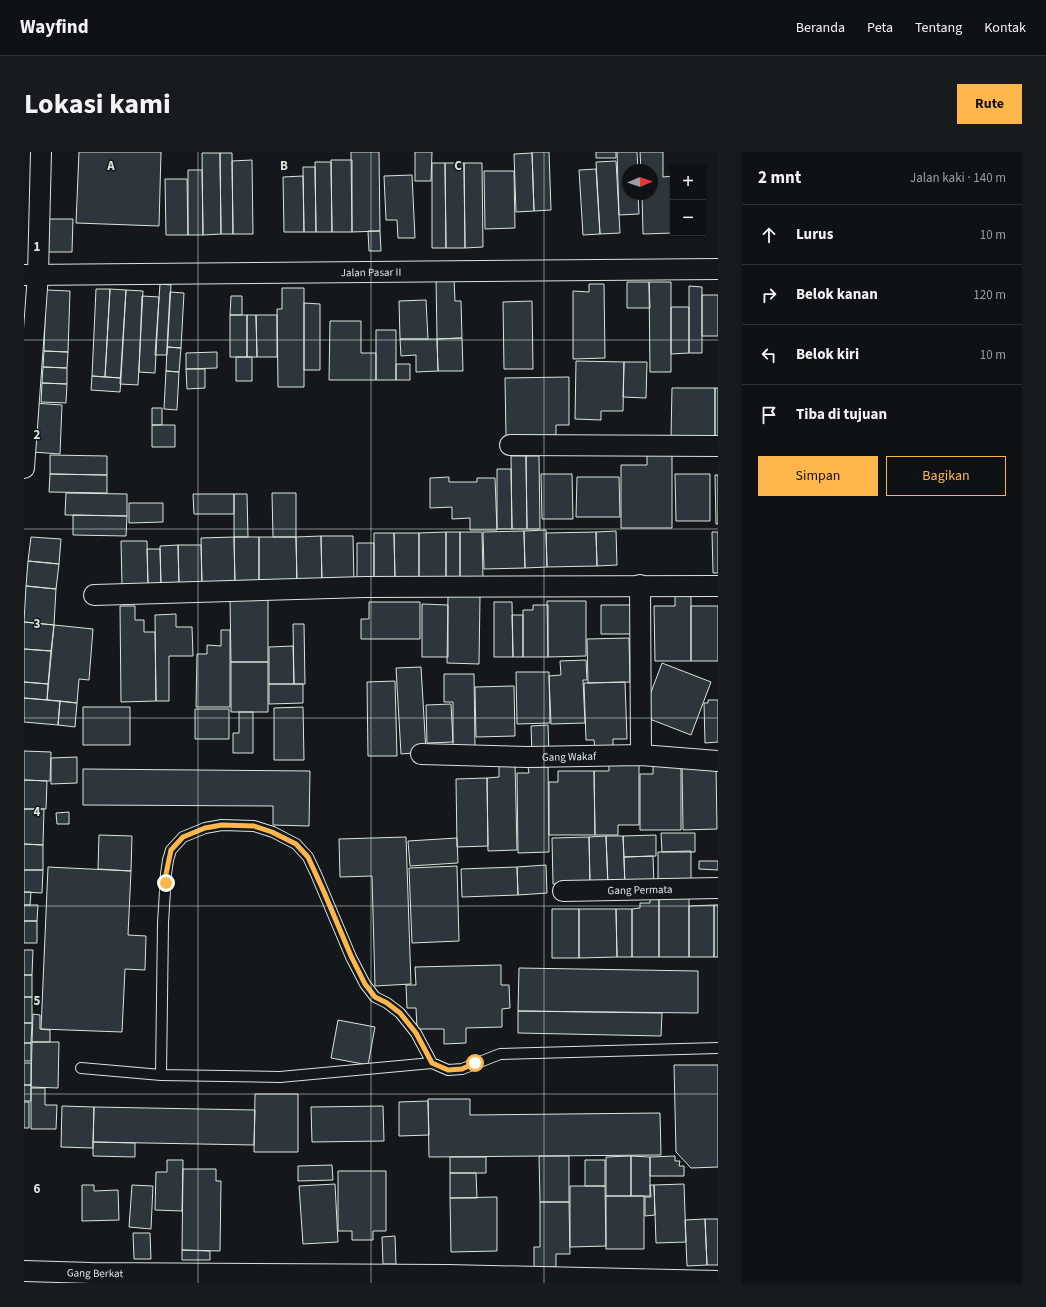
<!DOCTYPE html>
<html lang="id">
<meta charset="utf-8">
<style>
body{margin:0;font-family:"Source Sans 3",sans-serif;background:#181b1e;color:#f1f3f6}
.controls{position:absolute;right:12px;top:12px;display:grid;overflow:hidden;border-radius:0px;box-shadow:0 1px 3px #0004}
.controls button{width:36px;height:36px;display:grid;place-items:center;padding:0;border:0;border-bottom:1px solid #2f3234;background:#0f1215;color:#f1f3f6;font:20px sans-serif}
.compass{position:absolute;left:598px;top:12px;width:36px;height:36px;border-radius:50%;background:#0f1215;box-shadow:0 1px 3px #0004;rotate:88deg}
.stop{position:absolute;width:12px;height:12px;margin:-9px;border:3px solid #ffb74d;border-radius:50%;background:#fff}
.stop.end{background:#ffb74d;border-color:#fff;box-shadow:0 1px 4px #0008}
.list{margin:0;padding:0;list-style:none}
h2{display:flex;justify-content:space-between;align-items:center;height:52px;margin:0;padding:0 16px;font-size:17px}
h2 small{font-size:13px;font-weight:400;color:#9b9ea0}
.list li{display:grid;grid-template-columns:26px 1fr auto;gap:12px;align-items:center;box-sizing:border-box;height:60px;padding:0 16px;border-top:1px solid #2f3234}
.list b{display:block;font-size:15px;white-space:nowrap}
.list em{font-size:13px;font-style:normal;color:#9b9ea0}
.actions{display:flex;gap:8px;padding:12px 16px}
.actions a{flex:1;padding:9px 0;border:1px solid #ffb74d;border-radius:0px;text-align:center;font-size:14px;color:#ffb74d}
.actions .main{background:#ffb74d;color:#111}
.icon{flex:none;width:22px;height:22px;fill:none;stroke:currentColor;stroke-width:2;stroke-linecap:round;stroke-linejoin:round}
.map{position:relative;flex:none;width:694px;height:1131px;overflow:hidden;border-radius:0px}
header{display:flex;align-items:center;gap:24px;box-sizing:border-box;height:56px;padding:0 20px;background:#0f1215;border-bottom:1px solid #2f3234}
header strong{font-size:19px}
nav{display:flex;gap:22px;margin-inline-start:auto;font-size:14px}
.intro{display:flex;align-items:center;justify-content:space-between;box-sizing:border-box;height:96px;padding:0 24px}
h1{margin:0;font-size:28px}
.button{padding:10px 18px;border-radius:0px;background:#ffb74d;color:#111;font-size:14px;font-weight:700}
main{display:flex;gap:24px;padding:0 24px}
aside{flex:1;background:#0f1215;border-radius:0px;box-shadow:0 1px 3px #0004}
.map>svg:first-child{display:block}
</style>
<header>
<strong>Wayfind</strong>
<nav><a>Beranda</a><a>Peta</a><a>Tentang</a><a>Kontak</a></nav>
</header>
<div class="intro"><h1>Lokasi kami</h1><a class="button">Rute</a></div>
<main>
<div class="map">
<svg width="694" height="1131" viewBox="0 0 694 1131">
<rect width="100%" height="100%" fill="#14181c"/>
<path fill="#2c363c" stroke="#d8e6dc" d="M55 0H137L135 74 52 71Z
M327 0H355L356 79 328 80Z
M391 0H408L407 29H391Z
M508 0H525L527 58 510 59Z
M572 0H592V6H572Z
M593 0H613L614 18H604V42H614L615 62 595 63Z
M616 0H639V25L649 24V81L619 82 618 42H628V18H617Z
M178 1H196L197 82 179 83Z
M196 1H208L209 82H197Z
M508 1 510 59 492 60 490 2Z
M228 8 229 82H209L208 9Z
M307 8H328V80H308Z
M592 9 596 81 576 82 572 10Z
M291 10H307L308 80H292Z
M408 11H421L422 96H408Z
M421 11H440L441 96H422Z
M440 11H458L459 95 441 96Z
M279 15H291L292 80H280Z
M572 17 576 82 559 83 555 18Z
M164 18H178L179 83H164Z
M460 19H490L491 76 461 77Z
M388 23 391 86H374L373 68H362L360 24Z
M279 24 280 80H260L259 25Z
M141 27H163L164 83H142Z
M17 67H49L48 100H17Z
M344 79H356L357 99H345Z
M412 126H430L431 149H437L438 186 413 187Z
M603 130H625L626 156H603Z
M625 130H647V220H626Z
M136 132 147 133 143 203H131Z
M565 132H580L581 206 549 207V139L565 140Z
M665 134 678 135V201H665Z
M258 136H280V235H254L253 157H258Z
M72 137H86L81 225 68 224Z
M86 137 102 138 97 226 81 225Z
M22 138 46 139 44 200 20 199Z
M102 138 119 139 114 233 96 232Z
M146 140 160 141 157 196 143 195Z
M678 143H694V184H678Z
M118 144 135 145 131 221 115 220Z
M207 144H218V163H206Z
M402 148 404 187H376L375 149Z
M508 149 509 217H480L479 150Z
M280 151 296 152V218H280Z
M647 155H665V201L647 202Z
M206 163H223V205H206Z
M223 163H232L233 205H223Z
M232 163H253V205H233Z
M306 169H337V201H352V228H305Z
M352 178H372V228H352Z
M438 186 439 219H414L413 187Z
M376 187H413L414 219 392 220V203L377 204Z
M143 195 157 196 155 220 142 219Z
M20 199 44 200 43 216 19 215Z
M193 200V216L162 217V201Z
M212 205H228V229H212Z
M552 209 600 210 599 259H577V268L551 267Z
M600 210H623L622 246 599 245Z
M372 212H386V228H372Z
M19 215 43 216V232L18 231Z
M162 217H181V236L163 237Z
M142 219 155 220 153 258 140 257Z
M68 224 97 226 96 240 67 238Z
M545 225V273H532V283L482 284 481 226Z
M18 231 43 232 42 251 17 250Z
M648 236H691V285H647Z
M691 236H694V285H691Z
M10 251 38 253 36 302 8 300Z
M128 256H138V273H128Z
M128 273H151V295H128Z
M648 301V376H597V313H623V302Z
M26 303 83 304V323L26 322Z
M487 304H502L503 377H488Z
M502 304H515L516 377H503Z
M473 317H487L488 377H473Z
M26 322 83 323V341L25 340Z
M517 322H548L549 367H518Z
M651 322H686V369H652Z
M691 323H694V372H692Z
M425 325V330H453V326H471L473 378H446V366L428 367V355L406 356V326Z
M553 325H595L596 365H552Z
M42 341 103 342V364L41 363Z
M248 341H272V385H249Z
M169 342H210V362H170Z
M210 342H223L224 385H210Z
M105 351H139V370L105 371Z
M49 363 103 364 102 384 49 383Z
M522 378 523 415 501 416 500 379Z
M500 379 501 416 460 417 459 380Z
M592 379 593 413 573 414 572 380Z
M422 380V426L395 427V381Z
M422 380H436V426H422Z
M436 380H458L459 426H436Z
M572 380 573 414 523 415 522 381Z
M688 380H694V421H689Z
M350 381H370L371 427H350Z
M370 381H395V427H371Z
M297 384H329L330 431H298Z
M297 384 298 431 273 432 272 385Z
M7 385 37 387 35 412 4 409Z
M210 385 211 433H178L177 386Z
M210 385H235V432L211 433Z
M235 385H272L273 432H235Z
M97 389H123L124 434H98Z
M333 391H350V427L333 428Z
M154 393 155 433 137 434 136 394Z
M154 393H177L178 433H155Z
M123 397H136L137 434H124Z
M4 409 35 412 32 437 2 434Z
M2 434 32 437 30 473 0 470Z
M651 440H667V509H631L630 454H651Z
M424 444H456L455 512 423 511Z
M206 447H244V510H207Z
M523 449H562V504L524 505Z
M345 450H396V487H337V467H345Z
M470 450H488L489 505H470Z
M398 452 424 453V505H398Z
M509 453H524V505H499V458H509Z
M577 453H607V482H577Z
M96 454H111V468H120V480H131L132 549 97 550Z
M667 454H694V509H667Z
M152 462V475H168L169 504H145V549H132L131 463Z
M488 463H499V505H489Z
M0 470 30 473 27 499 0 497Z
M269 472H280L281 532H270Z
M30 473 69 477 65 528 55 527 53 551 23 548Z
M197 478H206V555H172L173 502H183V493L197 494Z
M605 486 606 530 564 531 563 487Z
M269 494 270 532H245V495Z
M0 497 27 499 24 532 0 530Z
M562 508 563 528H559L561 571 527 572 525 524 537 523 536 509Z
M207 510H244V560H207Z
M638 511 687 530 667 583 618 564Z
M397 515 402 600 377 602 372 516Z
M492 520H525L526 571 493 572Z
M420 522H450L451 594 429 595V550H420Z
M371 529 373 604H344L343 530Z
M0 530 24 532 23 548 0 546Z
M601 530 603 587H589V598H571L570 588H562L560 531Z
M245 532H279V551L245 552Z
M490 534 491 584 452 585 451 535Z
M0 546 36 549 34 573 0 570Z
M684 548H694V590L681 591 680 551H684Z
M36 549 53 551 51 575 34 573Z
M427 552 429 590 403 591 402 553Z
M59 555H106V593H59Z
M279 555 280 608H250V556Z
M171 557H205V587H171Z
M215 560H229V601H209V581H215Z
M524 573 525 602H508L507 574Z
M0 599 27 600 26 629 0 628Z
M53 605V631L27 632V606Z
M629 609H657V678H616V622H629Z
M491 610 493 698 464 699 463 626 475 625V611Z
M585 611H615V673H594V683H571L570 619H585Z
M658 614H692L693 677 659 678Z
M504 615H524L525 700 494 701 493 621H505Z
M59 617 286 619 285 674 249 673V654L59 653Z
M534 619H570L571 683H525V630H534Z
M463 626 464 694 433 695 432 627Z
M0 628 23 629 22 657H0Z
M0 657H20L19 693 0 692Z
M45 660V672H33L32 661Z
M637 681H671V700H638Z
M75 683 108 684 107 719 74 717Z
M632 683V704L600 705 599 684Z
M582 684 584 734H566L565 685Z
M582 684H599L601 734H584Z
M382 685 387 832 351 834 348 724 316 725 315 687Z
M565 685 566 731 529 732 528 686Z
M433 686 434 711 386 714 384 689Z
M0 692 19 693V718H0Z
M667 699V734H634V700Z
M629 704 630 733 601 734 600 705Z
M675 709H694V718L675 717Z
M522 713 523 741 494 743 493 715Z
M433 714 435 789 388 791 385 716Z
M24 715 107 719 104 783 122 784 121 818 101 817 98 880 17 877Z
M493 715 494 743 438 745 437 717Z
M0 718H19L18 741 0 740Z
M0 740H7L6 753H0Z
M626 744H635V805H608V757L616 756V751H626Z
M635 744H665V805H635Z
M0 753H14L13 769H0Z
M690 753V805H665V754Z
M690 753H694V805H690Z
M528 757H555V806H528Z
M555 757H592L593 805 555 806Z
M592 757H608V805H593Z
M0 769H13V791H0Z
M0 798H9L8 823H0Z
M477 813V833H485L486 856 478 857V875L442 876V891L420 892V877H393L392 856H383L382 833H392L391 815Z
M495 816 674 819V861L494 859Z
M0 823H8V845H0Z
M0 845H8V871H0Z
M494 859 638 861 637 884 494 881Z
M9 862 16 863V877L26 878V890H8Z
M314 868 351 875 344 913 307 906Z
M0 871H8L7 891H0Z
M8 890H35L34 936 7 935Z
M0 891H7V909H0Z
M0 911H7V933H0Z
M650 913H694V1015L667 1016 652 1000Z
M0 933H7V949H0Z
M7 936H21V953H33L32 977H7Z
M231 942H274V1000H230Z
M404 947H446V963L636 961 637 1003 405 1005Z
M404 949 405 983 375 984V950Z
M0 950H5V976H0Z
M38 954 70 955 69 996 37 995Z
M359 954 360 989 288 990 287 955Z
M70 955 231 958 230 993 69 990Z
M69 990 111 991V1005L69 1004Z
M515 1004H545V1050H516Z
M607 1004 626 1005V1044H607Z
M607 1004V1044H582V1005Z
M651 1004V1009H656L655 1014H660V1024H626V1005Z
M426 1005H462V1021H426Z
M143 1008H159L158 1059 131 1058 132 1020H143Z
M561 1008H581V1034H561Z
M308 1013 309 1028 274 1029V1014Z
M159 1017H192V1029H197L196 1099 158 1098Z
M314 1019H362V1079H349V1088H328V1079H314Z
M426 1021H452L453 1046H426Z
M311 1032 314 1090 279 1092 275 1034Z
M660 1032 662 1090 632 1091 630 1033Z
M58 1033H70V1039L94 1038 95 1068 58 1069Z
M108 1033 129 1034 127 1077 105 1075Z
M626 1033H630L631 1063 621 1064V1045H627Z
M546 1034H581L582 1094 546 1095Z
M582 1044H620V1097H582Z
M473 1045V1099L427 1100 426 1046Z
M516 1050H545L546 1102H532V1115L510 1116V1095H516Z
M681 1067 683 1113 663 1114 661 1068Z
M681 1067H694V1113H683Z
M109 1081H126L127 1107H110Z
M371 1084 372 1112H359L358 1085Z
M158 1098 186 1099V1108H158Z"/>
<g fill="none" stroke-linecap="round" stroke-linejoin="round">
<g stroke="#d8e6dc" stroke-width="12">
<path id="service" d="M57 916 137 923 256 925 408 911 424 918 438 917 476 902 694 896
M137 923 139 771 142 722 144 708 147 698 159 685 181 676 198 673 230 674 249 680 272 692 284 705 292 722 327 805 341 832 351 845 363 851 376 861 392 881 408 911"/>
</g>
<g stroke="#d8e6dc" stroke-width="22">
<g id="minor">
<path id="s1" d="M0 123 694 117"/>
<path d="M486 293 694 294"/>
<path d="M0 316 14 122 17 0"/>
<path d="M616 433 617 603"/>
<path d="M70 443 341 435 694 434"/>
<path id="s2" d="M397 602 504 605 617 603 694 609"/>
<path id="s3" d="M539 739 694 736"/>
<path id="s4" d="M0 1119 68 1121 424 1123 694 1129"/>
</g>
</g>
<use href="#service" stroke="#14181c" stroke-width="10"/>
<use href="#minor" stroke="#14181c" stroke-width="20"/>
</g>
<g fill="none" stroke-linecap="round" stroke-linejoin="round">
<path stroke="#ffb74d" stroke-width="5" d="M142 731V722L147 698 159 685 181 676 198 673 230 674 248 680 272 692 284 705 300 740 327 804 341 832 351 845 363 851 376 861 392 881 408 911 424 918 438 917 451 911"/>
</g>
<path fill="none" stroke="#d8e6dc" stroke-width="1" stroke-opacity="0.55" d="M174 0V1131M347 0V1131M520 0V1131M0 188H694M0 377H694M0 566H694M0 754H694M0 942H694"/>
<g text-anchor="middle" stroke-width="3" stroke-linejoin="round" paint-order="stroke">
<g font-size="11" fill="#d8e6dc" stroke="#14181c">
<text dy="4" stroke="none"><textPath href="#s1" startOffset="347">Jalan Pasar II</textPath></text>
<text dy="4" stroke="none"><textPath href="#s2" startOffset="148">Gang Wakaf</textPath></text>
<text dy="4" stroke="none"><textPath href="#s3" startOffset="77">Gang Permata</textPath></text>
<text dy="4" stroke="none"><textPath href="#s4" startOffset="71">Gang Berkat</textPath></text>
</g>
</g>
<g font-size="13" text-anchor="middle" font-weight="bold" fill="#d8e6dc" stroke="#14181c" stroke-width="3" stroke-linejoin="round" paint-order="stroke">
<text x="87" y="18">A</text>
<text x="260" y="18">B</text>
<text x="434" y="18">C</text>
<text x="13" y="99">1</text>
<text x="13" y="287">2</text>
<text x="13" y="476">3</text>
<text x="13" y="664">4</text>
<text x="13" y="853">5</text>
<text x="13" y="1041">6</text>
</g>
</svg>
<div class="controls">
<button>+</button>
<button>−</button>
</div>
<svg class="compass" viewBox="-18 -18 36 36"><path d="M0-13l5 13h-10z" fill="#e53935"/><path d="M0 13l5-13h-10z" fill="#9b9ea0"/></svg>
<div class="stop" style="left:451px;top:911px"></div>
<div class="stop end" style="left:142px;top:731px"></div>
</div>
<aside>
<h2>2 mnt<small>Jalan kaki · 140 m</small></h2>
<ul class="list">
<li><svg class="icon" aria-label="ahead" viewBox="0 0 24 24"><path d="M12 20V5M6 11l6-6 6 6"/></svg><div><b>Lurus</b></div><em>10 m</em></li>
<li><svg class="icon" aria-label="right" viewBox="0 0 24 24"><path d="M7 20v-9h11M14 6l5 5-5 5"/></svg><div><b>Belok kanan</b></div><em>120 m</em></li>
<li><svg class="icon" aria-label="left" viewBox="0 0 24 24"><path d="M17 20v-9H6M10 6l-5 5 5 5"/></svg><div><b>Belok kiri</b></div><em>10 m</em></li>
<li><svg class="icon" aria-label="arrive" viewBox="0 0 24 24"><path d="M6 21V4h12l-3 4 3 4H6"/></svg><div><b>Tiba di tujuan</b></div></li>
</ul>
<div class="actions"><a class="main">Simpan</a><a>Bagikan</a></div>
</aside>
</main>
